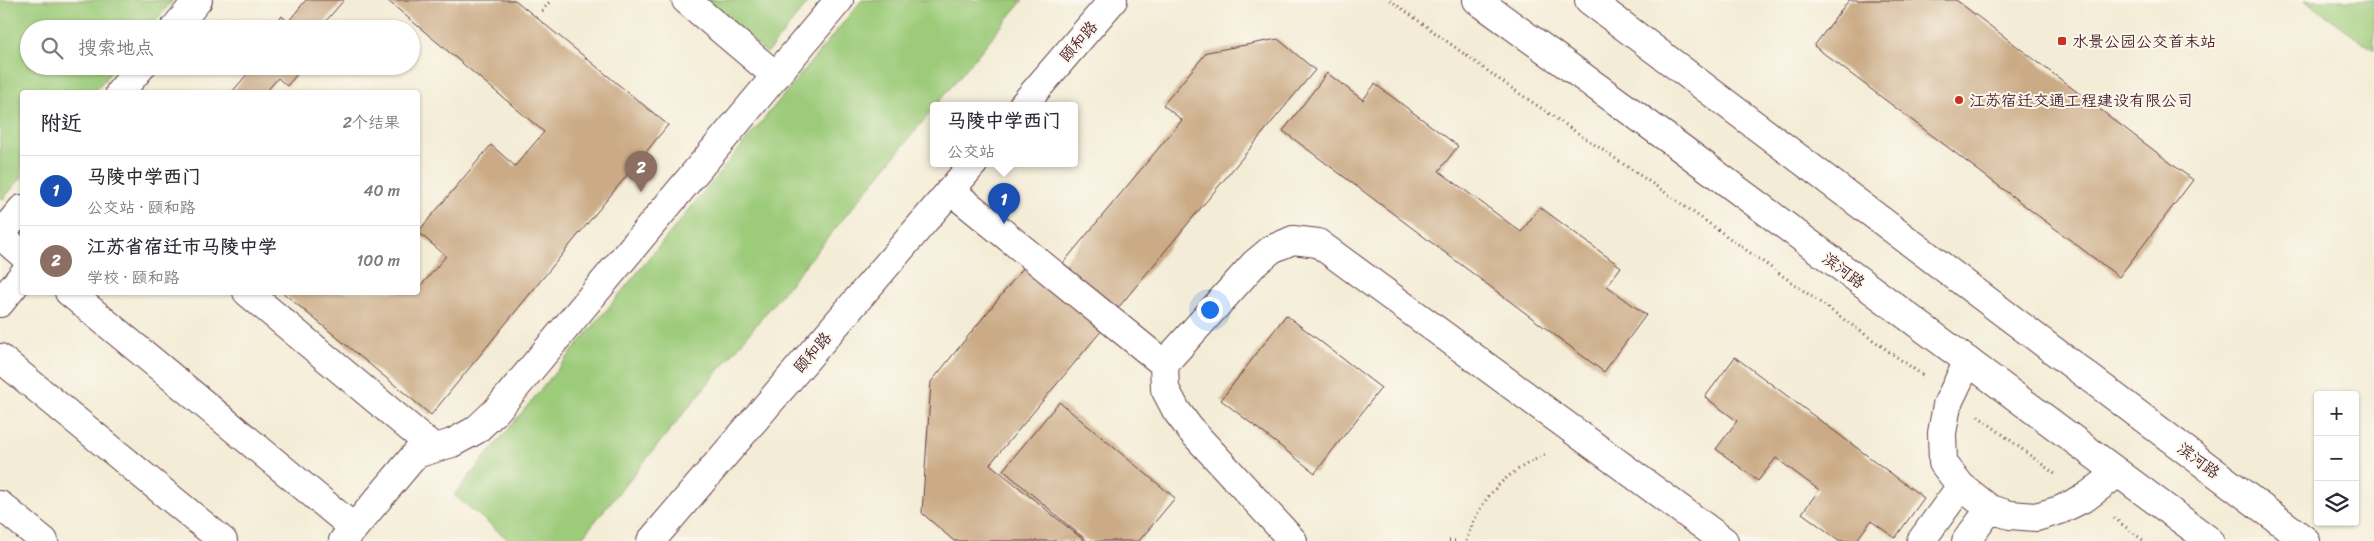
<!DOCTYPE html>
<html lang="zh">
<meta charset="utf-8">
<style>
body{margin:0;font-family:Sriracha,"LXGW WenKai TC",sans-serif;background:#f7f7f7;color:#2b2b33}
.controls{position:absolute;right:15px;bottom:15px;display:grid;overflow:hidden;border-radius:5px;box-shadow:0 1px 4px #0004}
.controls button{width:45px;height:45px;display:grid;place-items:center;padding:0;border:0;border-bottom:1px solid #e1e1e2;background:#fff;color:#2b2b33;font:25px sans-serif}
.you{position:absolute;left:1209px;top:309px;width:18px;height:18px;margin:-12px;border:4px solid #fff;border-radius:50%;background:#1a73e8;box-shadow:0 0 0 8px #1a73e833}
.badge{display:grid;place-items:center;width:32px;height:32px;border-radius:50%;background:#111827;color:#fff;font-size:16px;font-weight:700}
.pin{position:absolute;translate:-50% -41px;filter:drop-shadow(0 1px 2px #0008)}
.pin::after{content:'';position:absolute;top:26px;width:18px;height:15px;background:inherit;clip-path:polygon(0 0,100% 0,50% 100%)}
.popup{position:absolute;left:930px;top:102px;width:148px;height:65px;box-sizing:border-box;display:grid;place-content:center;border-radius:5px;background:#fff;filter:drop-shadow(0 1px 4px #0005);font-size:16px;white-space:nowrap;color:#7c7c81}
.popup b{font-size:19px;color:#2b2b33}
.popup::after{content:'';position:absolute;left:50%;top:100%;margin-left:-10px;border:10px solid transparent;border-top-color:#fff}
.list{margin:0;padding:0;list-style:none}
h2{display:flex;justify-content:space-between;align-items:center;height:65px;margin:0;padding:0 20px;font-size:21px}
h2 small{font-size:16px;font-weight:400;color:#7c7c81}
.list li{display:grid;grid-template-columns:32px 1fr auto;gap:15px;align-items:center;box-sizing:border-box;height:70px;padding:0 20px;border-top:1px solid #e1e1e2}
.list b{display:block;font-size:19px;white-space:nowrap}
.list p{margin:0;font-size:16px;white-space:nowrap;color:#7c7c81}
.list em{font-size:16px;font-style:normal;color:#7c7c81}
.icon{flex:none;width:28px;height:28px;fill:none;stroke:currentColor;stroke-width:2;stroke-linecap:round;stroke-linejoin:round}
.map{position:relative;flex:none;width:2374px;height:541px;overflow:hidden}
.search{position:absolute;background:#fff;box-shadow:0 1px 4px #0004;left:20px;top:20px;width:400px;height:55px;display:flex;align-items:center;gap:12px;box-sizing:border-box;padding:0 18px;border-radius:28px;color:#7c7c81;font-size:19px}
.panel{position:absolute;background:#fff;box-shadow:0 1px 4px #0004;left:20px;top:90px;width:400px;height:205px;border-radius:5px}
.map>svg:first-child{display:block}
</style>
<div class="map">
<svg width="2374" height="541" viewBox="0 0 2374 541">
<rect width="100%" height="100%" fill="#fbf7ec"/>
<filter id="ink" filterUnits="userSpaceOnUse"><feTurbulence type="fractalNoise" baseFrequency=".02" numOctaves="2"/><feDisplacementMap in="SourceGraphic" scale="10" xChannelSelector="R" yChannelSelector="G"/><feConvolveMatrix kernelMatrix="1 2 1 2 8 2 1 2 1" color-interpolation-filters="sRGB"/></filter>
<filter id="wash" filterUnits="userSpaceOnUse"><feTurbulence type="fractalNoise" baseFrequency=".0096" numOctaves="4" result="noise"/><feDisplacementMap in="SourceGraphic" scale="20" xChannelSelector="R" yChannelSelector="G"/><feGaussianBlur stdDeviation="1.12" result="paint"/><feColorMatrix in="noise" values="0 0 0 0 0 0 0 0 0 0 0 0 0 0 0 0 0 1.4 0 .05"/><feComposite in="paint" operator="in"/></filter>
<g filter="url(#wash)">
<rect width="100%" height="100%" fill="#f3ecd6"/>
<path fill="#9ccb79" stroke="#737552" d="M0 0H173L148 29H29V66H116L94 92H22V177L3 199 0 197Z
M704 0H810L767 53Z
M862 0H1023L936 105H934V108L579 541H510L454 495Z
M2305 0H2374V50Z"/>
<g id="blocks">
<path fill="#cbab86" d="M306 0H344L319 29H272L282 16 288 22Z
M387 0H515L668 125 431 415 282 292H418V287L419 288 446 256 418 232 491 145 515 166 544 132Z
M1849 0H1956L2193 180 2119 277 1814 46Z
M1278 39 1315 70 1118 308 1063 263 1182 120 1163 105 1207 52Z
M254 66H304L287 86 278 78 266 92H232Z
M1327 73 1363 100 1375 84 1458 146 1439 171 1521 232 1540 207 1621 267 1607 286 1646 315 1604 372 1283 131Z
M1024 267 1102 330 990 464 1085 541H954L922 513 931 382Z
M1286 315 1381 388 1315 473 1221 400Z
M1735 357 1924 498 1895 538 1871 521 1856 541H1840L1802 513 1819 490 1776 458 1758 481 1716 449 1737 421 1705 397Z
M1059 402 1175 498 1139 541H1087L1003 470Z"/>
</g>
</g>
<g filter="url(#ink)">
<use href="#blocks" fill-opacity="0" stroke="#633e45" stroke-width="1"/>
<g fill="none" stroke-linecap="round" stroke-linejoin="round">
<g stroke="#633e45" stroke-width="30">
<path id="minor" d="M686 0 776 76
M174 29 198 0
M120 92 142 66
M1023 105 1113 0
M950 190 1164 364 1165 389 1176 410 1190 429 1293 541
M0 235 22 209
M0 235 22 254
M69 292 354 528
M247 292 434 448
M0 303 22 276
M0 358 223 541
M1968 361 1947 405 1942 433 1943 463 1961 486 1990 509 2010 515 2036 517 2060 510 2086 497 2118 473
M1164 364 1254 264 1272 249 1293 240 1318 243 1724 541
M0 505 44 541
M343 541 416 454 452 443 476 430 496 411 839 0
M651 541 974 163
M1921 541 1961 486
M1966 541 1990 509"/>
</g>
<g stroke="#633e45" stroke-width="30">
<path id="major" d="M1477 0 1681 148 2210 541
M1589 0 2306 541"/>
</g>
<path stroke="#633e45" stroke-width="3" stroke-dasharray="1 4" stroke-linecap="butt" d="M1390 0 1507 85 1666 193 1925 377
M542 11 551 0
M1978 416 2055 474
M2114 518 2144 541
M1449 541H1458
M1466 541C1481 496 1504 473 1547 454"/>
<use href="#minor" stroke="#fff" stroke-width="28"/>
<use href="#major" stroke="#fff" stroke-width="28"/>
</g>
</g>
<g fill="#c8321e" stroke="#fbf7ec" stroke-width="2">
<rect x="2057" y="36" width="10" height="10" rx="2.5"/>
<circle cx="1959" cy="100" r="5"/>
</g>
<g text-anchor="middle" stroke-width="4" stroke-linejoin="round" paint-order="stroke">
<g font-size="16" fill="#4a1f2b" stroke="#fbf7ec">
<text transform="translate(1078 41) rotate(-49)" y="6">颐和路</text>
<text transform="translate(1844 270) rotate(37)" y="6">滨河路</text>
<text transform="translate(812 352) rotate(-49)" y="6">颐和路</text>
<text transform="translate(2199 460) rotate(37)" y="6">滨河路</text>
</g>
<g font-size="16" fill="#4a1f2b" stroke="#fbf7ec" text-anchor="start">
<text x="2072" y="47">水景公园公交首末站</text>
<text x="1969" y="106">江苏宿迁交通工程建设有限公司</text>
</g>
</g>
</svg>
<div class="controls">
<button>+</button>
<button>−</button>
<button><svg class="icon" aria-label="layers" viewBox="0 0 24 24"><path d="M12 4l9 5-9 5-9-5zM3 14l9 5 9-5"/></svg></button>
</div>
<div class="you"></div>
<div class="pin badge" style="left:1004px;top:224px;background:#1a4fb4">1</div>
<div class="popup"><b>马陵中学西门</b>公交站</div>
<div class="pin badge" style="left:641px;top:192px;background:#8d6e63">2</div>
<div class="search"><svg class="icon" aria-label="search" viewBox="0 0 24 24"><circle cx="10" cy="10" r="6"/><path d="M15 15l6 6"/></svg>搜索地点</div>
<section class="panel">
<h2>附近<small>2个结果</small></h2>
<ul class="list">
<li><span class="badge" style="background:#1a4fb4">1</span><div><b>马陵中学西门</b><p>公交站 · 颐和路</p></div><em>40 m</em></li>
<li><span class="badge" style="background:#8d6e63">2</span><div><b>江苏省宿迁市马陵中学</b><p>学校 · 颐和路</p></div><em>100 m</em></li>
</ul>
</section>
</div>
